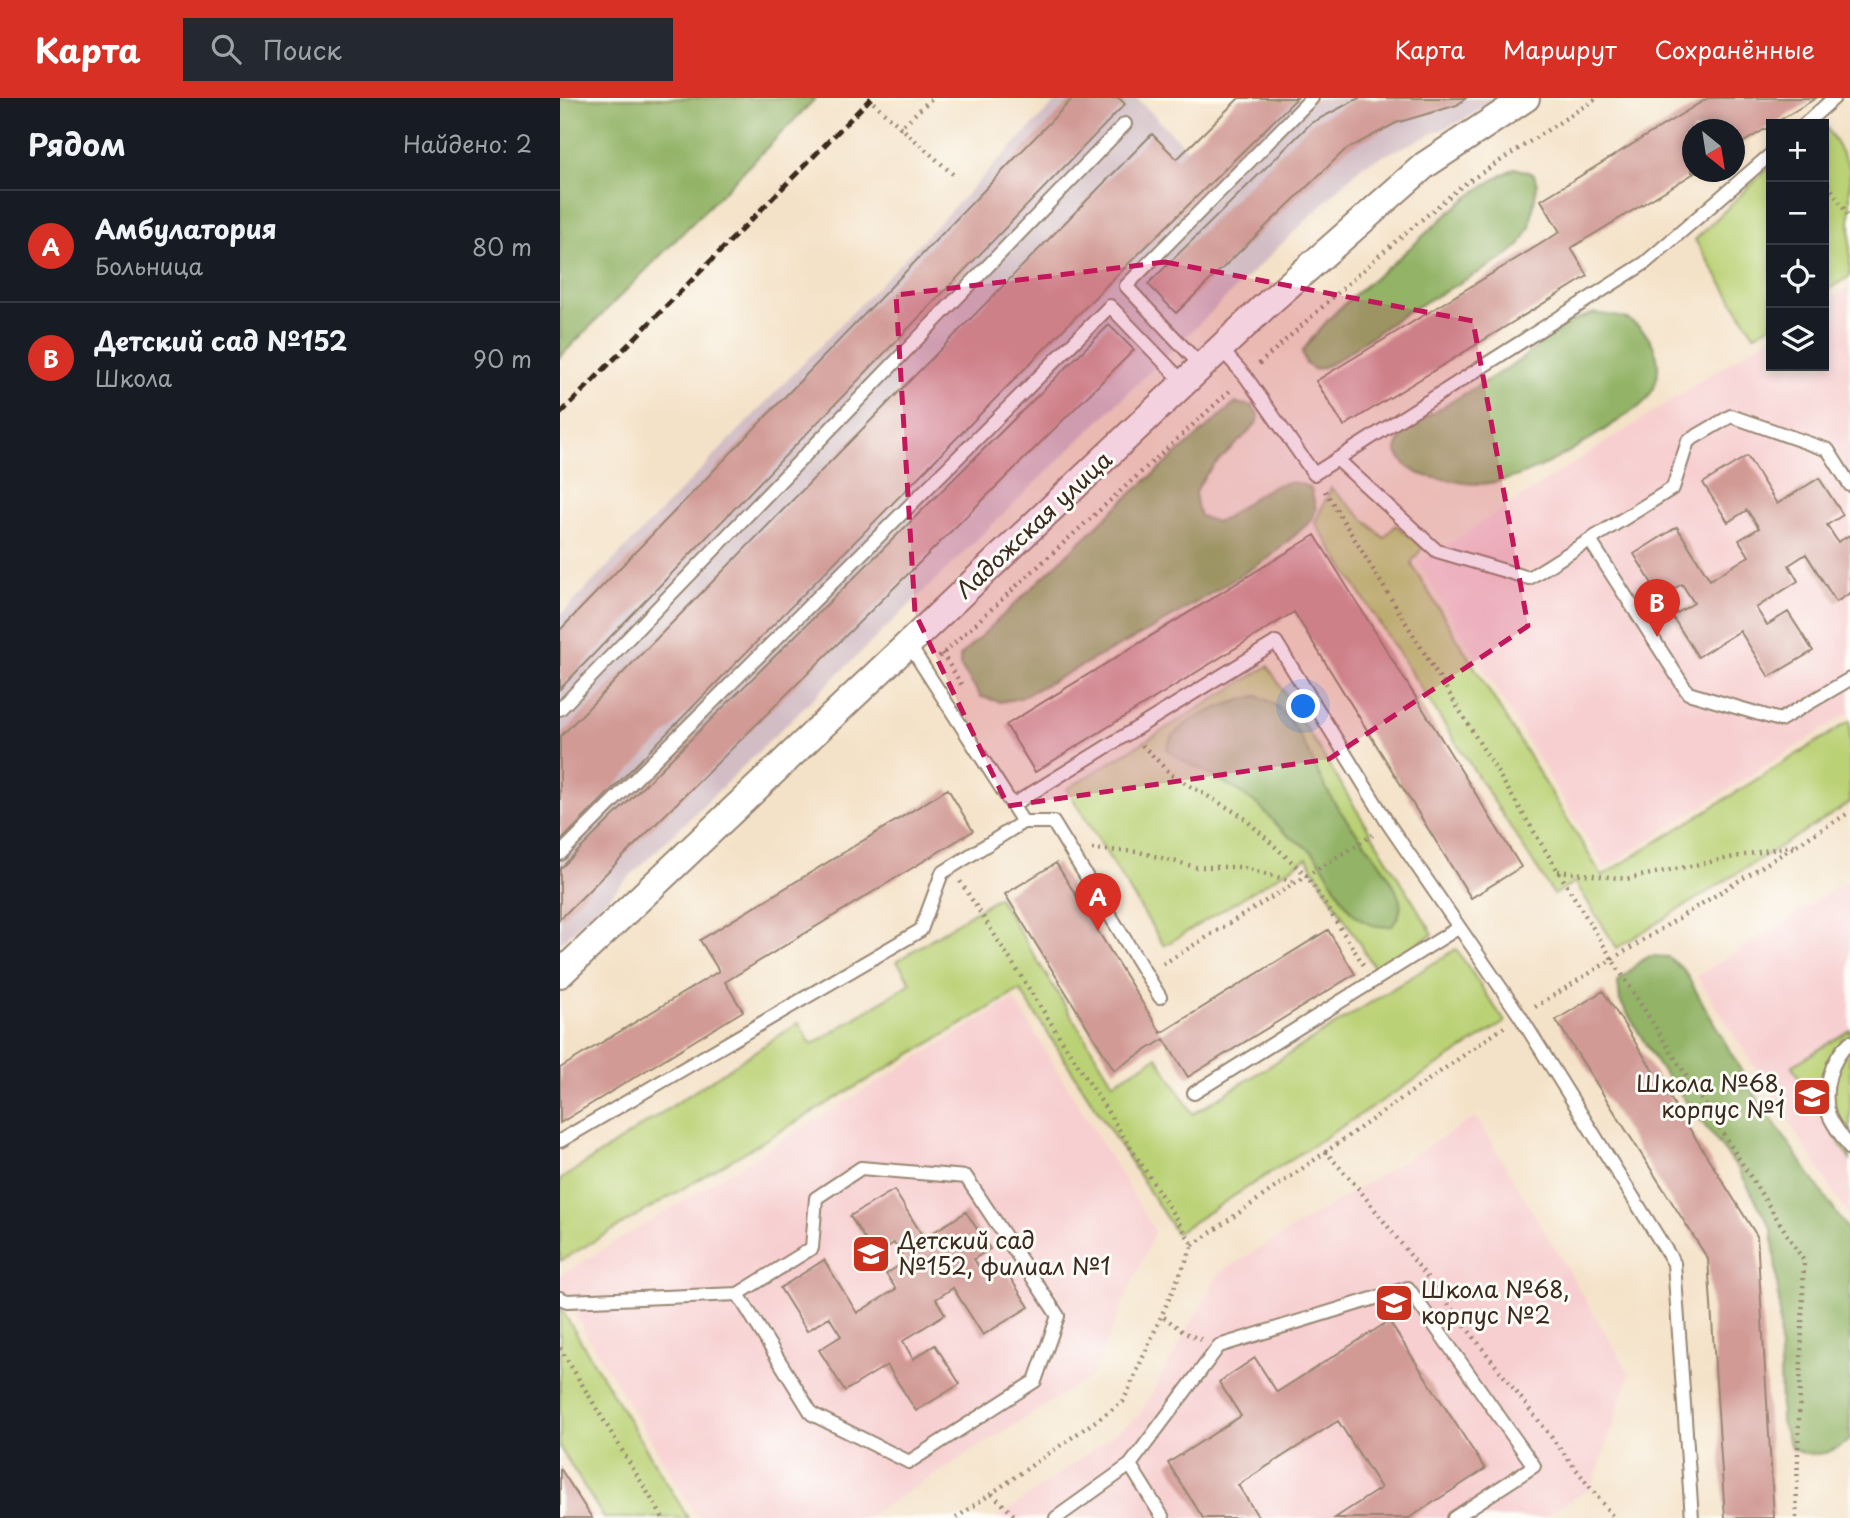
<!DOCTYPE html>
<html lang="ru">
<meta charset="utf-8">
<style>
body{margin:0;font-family:"Playpen Sans",sans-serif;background:#242831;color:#f1f3f6}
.controls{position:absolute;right:21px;top:21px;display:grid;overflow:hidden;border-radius:0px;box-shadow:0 4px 10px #0003}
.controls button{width:63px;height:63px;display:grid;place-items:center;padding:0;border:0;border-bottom:2px solid #363941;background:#171b24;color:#f1f3f6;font:35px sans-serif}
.compass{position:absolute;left:1122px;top:21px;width:63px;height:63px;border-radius:50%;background:#171b24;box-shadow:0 4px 10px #0003;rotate:150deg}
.you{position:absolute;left:744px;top:609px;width:24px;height:24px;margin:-18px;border:5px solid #fff;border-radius:50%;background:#1a73e8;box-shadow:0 0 0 10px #1a73e833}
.badge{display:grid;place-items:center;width:46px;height:46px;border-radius:50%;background:#d93025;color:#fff;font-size:23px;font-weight:700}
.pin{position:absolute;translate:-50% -58px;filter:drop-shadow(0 2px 4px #0008)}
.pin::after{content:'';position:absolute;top:37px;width:24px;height:21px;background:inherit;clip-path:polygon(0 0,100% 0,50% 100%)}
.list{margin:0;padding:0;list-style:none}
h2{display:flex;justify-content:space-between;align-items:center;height:91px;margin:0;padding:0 28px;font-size:30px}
h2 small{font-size:23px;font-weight:400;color:#9ea1a6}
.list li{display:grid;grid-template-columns:46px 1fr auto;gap:21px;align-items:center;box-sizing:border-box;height:112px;padding:0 28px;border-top:2px solid #363941}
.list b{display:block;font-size:26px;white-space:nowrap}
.list p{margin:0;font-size:23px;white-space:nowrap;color:#9ea1a6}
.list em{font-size:23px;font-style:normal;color:#9ea1a6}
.icon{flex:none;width:38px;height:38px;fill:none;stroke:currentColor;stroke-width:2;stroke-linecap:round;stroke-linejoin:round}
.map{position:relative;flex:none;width:1290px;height:1420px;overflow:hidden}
header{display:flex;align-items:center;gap:42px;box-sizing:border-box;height:98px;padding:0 35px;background:#d93025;color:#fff}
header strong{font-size:33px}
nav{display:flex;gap:38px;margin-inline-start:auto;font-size:24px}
.search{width:490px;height:63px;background:#242831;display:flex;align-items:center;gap:18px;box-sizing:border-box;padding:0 24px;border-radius:0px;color:#9ea1a6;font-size:26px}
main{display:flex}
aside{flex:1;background:#171b24}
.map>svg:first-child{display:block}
</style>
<header>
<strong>Карта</strong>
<div class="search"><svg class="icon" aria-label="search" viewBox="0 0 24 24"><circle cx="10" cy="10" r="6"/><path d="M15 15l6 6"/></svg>Поиск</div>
<nav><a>Карта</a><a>Маршрут</a><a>Сохранённые</a></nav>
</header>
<main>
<aside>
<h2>Рядом<small>Найдено: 2</small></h2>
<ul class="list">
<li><span class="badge">A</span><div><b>Амбулатория</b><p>Больница</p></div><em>80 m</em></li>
<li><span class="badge">B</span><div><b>Детский сад №152</b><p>Школа</p></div><em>90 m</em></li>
</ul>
</aside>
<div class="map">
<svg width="1290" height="1420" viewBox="0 0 1290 1420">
<rect width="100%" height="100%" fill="#fdfcf7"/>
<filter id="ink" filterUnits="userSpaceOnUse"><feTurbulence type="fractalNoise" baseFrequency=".0143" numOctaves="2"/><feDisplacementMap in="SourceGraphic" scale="14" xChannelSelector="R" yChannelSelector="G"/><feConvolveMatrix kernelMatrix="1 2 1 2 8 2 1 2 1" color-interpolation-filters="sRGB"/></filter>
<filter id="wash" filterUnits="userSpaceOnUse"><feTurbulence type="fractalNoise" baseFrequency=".00686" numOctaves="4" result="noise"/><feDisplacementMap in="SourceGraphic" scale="28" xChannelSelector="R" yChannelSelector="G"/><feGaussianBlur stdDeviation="1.57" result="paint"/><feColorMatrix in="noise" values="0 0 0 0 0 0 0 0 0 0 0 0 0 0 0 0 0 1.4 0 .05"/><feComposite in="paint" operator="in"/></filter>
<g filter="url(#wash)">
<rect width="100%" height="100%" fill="#f4e2c8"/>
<path fill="#f7cfd0" d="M1289 189 1290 614 1045 770 859 465 1211 238V268H1264V205Z
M1290 782V1120L1137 878Z
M454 901 595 1133 531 1279 306 1420H138L0 1192V1178Z
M916 1019 1070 1276 1032 1389 983 1420H438L579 1318 659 1175Z"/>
<path fill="#d2bdc5" d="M499 0H577L627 51 679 0H938L903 22 803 67 0 846V518Z"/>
<path fill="#bad175" stroke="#7a7e4a" stroke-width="2" d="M1264 25 1290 69V178L1264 194Z
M1211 67V227L1194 237 1135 142Z
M771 390 824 440 836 427 863 449 851 465 1042 778 1290 623V705L1057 850 1015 784 994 797 755 425Z
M708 568 873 836 815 871 747 760 604 848 507 691Z
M438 799 553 985 597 959 633 1016 896 851 945 924 616 1135 460 892 0 1163V1082L238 925 252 947 351 885 337 863Z
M1290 932V1062L1232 968Z
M0 1209 128 1420H44L0 1350Z"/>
<path fill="#93b366" stroke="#676e42" stroke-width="2" d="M0 0H256L0 259Z
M955 70 974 76 977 87 970 129 960 147 943 161 847 214 771 266 755 272 746 266 742 254C768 216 800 192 835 163 878 126 902 97 955 70Z
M1034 215C1044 217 1058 217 1067 221 1102 239 1109 283 1080 308 1035 338 975 382 921 386 909 387 895 383 883 381 862 379 845 373 836 352L843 333 957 264 1009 224Z
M675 305 692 308 699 317 696 326C681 344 641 373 636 395 635 402 638 411 640 418L656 424 665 421C686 405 723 370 751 391L756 411 752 422 709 460 594 530 460 600 440 604 421 599 400 568V558L564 402Z
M697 598C712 603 720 610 730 623 749 648 757 678 774 704 793 734 830 769 840 803 842 813 838 820 832 828 786 835 778 783 755 757 746 747 734 743 724 734 714 725 705 712 694 704 680 694 663 683 648 675 631 666 622 664 607 651 611 623 671 604 697 598Z
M1090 858 1108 859 1124 872 1192 992 1290 1135V1342C1269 1356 1256 1362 1232 1351L1221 1324 1219 1203 1212 1132 1179 1072 1098 967 1060 903 1058 884 1079 864Z"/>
<g id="blocks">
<path fill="#d19a94" d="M513 0H559L565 6 0 591V532Z
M679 0H737L546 188 0 744V639L592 36 617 61Z
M799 0H906L897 7 836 25 785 52 616 215 588 186 751 25Z
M1148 0H1256L1174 50V32H1132V74H1136L1011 150 1028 178 784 328 756 283 1000 134 981 102Z
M549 227 574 252 0 821V771Z
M1187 358 1217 406 1259 380 1283 417 1267 427 1278 444 1290 437V495L1276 504 1246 456 1229 467 1238 483 1196 510 1207 527 1228 514 1253 553 1209 579 1180 533 1138 559 1112 518 1134 505 1122 486 1100 499 1074 456 1117 429 1150 482 1189 458 1179 442 1199 430 1187 412 1168 424 1143 385Z
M755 437 961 769 911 800 734 514 475 674 446 627Z
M388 691 413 733 165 884 183 913 0 1025V970L159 873 140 842Z
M496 765 601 935 768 832 795 876 628 979 604 941 554 972 445 796Z
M1043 893 1197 1138 1214 1420H1165L1148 1161 996 922Z
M334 1092 364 1140 406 1114 430 1151 414 1161 424 1178 442 1167 469 1209 423 1237 393 1190 376 1201 385 1216 343 1243 353 1261 375 1247 400 1286 356 1313 327 1267 285 1293 259 1252 281 1238 269 1219 247 1233 220 1190 264 1162 297 1215 336 1191 326 1176 346 1163 334 1145 315 1157 290 1118Z
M829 1223 925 1371 849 1420H775L821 1390 778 1323 678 1387 699 1420H643L608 1365 681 1318 659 1284 695 1260 717 1294Z
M0 1370 32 1420H0Z"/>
</g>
</g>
<g filter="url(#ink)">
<use href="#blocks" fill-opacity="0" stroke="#988673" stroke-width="2"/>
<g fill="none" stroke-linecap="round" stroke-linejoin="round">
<g stroke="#988673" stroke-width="16">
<path id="lane" d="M1245 26 1274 0
M661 251 686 279 754 376 1085 165 1211 56
M642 269 566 188 752 0
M777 361 877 453 969 480 1113 390 1128 343 1171 318 1268 352 1290 387
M1031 444 1128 595 1220 622 1290 581
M0 611 565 26
M454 706 716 544 829 727 960 918 1114 1165 1132 1420
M463 724H493L600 899
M0 756 550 208 625 286
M1290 944C1271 961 1262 991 1269 1017 1273 1028 1284 1040 1290 1051
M634 995 898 830
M0 1043 361 832 382 775 463 724 348 545
M0 1200 7 1203 178 1196 252 1150 256 1100 301 1070 406 1079 498 1218 475 1283 349 1364 252 1316 178 1196
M570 1367 603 1420
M496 1420 570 1367 659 1248 848 1190 974 1368 894 1420"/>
</g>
<g stroke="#988673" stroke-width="30">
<path id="street" d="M0 876 704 209 865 67 966 0"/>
</g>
<path stroke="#988673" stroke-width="4.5" stroke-dasharray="2 5" stroke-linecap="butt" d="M308 0 396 79
M339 31 372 0
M1264 80 1290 120
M699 266 822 155 903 87 1037 0
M765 393 1052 861 1244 1163 1236 1420
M1098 517 1121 503
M382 555 403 589
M379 559 672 291
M582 647 613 678 682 718 747 778 805 869
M532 751 579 754 636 769H681L735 784
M998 773 1066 781 1234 747
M603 866 813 737
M975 909 1290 714
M765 1053 798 1090 1054 1420
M633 1147 944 929
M604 1219 625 1235 642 1242
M0 1250 103 1420
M432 1396 457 1420
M396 1420 563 1304 633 1147 400 783"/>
<use href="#lane" stroke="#fff" stroke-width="12"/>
<use href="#street" stroke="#fff" stroke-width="26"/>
<path stroke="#3b2a1e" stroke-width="5" stroke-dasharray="10 5" stroke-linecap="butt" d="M0 316 311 0"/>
</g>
</g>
<path fill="#c2185b" fill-opacity="0.2" stroke="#c2185b" stroke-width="5" stroke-dasharray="14 9" stroke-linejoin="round" d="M605 164 913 223 968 528 769 661 448 708 355 515 336 197Z"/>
<defs>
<g id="school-square" transform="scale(2.0125)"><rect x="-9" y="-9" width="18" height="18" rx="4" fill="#c8321e" stroke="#fdfcf7"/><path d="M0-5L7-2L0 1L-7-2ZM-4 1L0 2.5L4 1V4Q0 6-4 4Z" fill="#fff"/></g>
</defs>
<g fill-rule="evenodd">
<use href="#school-square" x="1252" y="999"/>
<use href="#school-square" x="311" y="1156"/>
<use href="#school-square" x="834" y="1205"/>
</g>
<g text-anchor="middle" stroke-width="6" stroke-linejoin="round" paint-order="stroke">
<g font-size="23" fill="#3b2a1e" stroke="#fdfcf7">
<text transform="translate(474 427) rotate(-43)" y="8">Ладожская улица</text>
</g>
<g font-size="23" fill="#3b2a1e" stroke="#fdfcf7" text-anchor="start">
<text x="1225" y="994" text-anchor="end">Школа №68,<tspan x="1225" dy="26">корпус №1</tspan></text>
<text x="338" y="1151">Детский сад<tspan x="338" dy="26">№152, филиал №1</tspan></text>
<text x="861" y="1200">Школа №68,<tspan x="861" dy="26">корпус №2</tspan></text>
</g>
</g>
</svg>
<div class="controls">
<button>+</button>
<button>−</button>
<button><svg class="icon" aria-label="locate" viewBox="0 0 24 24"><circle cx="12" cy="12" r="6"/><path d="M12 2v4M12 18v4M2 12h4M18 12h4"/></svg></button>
<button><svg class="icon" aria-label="layers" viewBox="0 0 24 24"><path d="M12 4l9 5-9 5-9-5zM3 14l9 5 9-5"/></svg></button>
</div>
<svg class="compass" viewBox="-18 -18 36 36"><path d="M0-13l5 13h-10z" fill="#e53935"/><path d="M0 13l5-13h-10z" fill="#9ea1a6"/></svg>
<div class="you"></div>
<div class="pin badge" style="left:538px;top:833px">A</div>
<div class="pin badge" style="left:1097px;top:539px">B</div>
</div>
</main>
